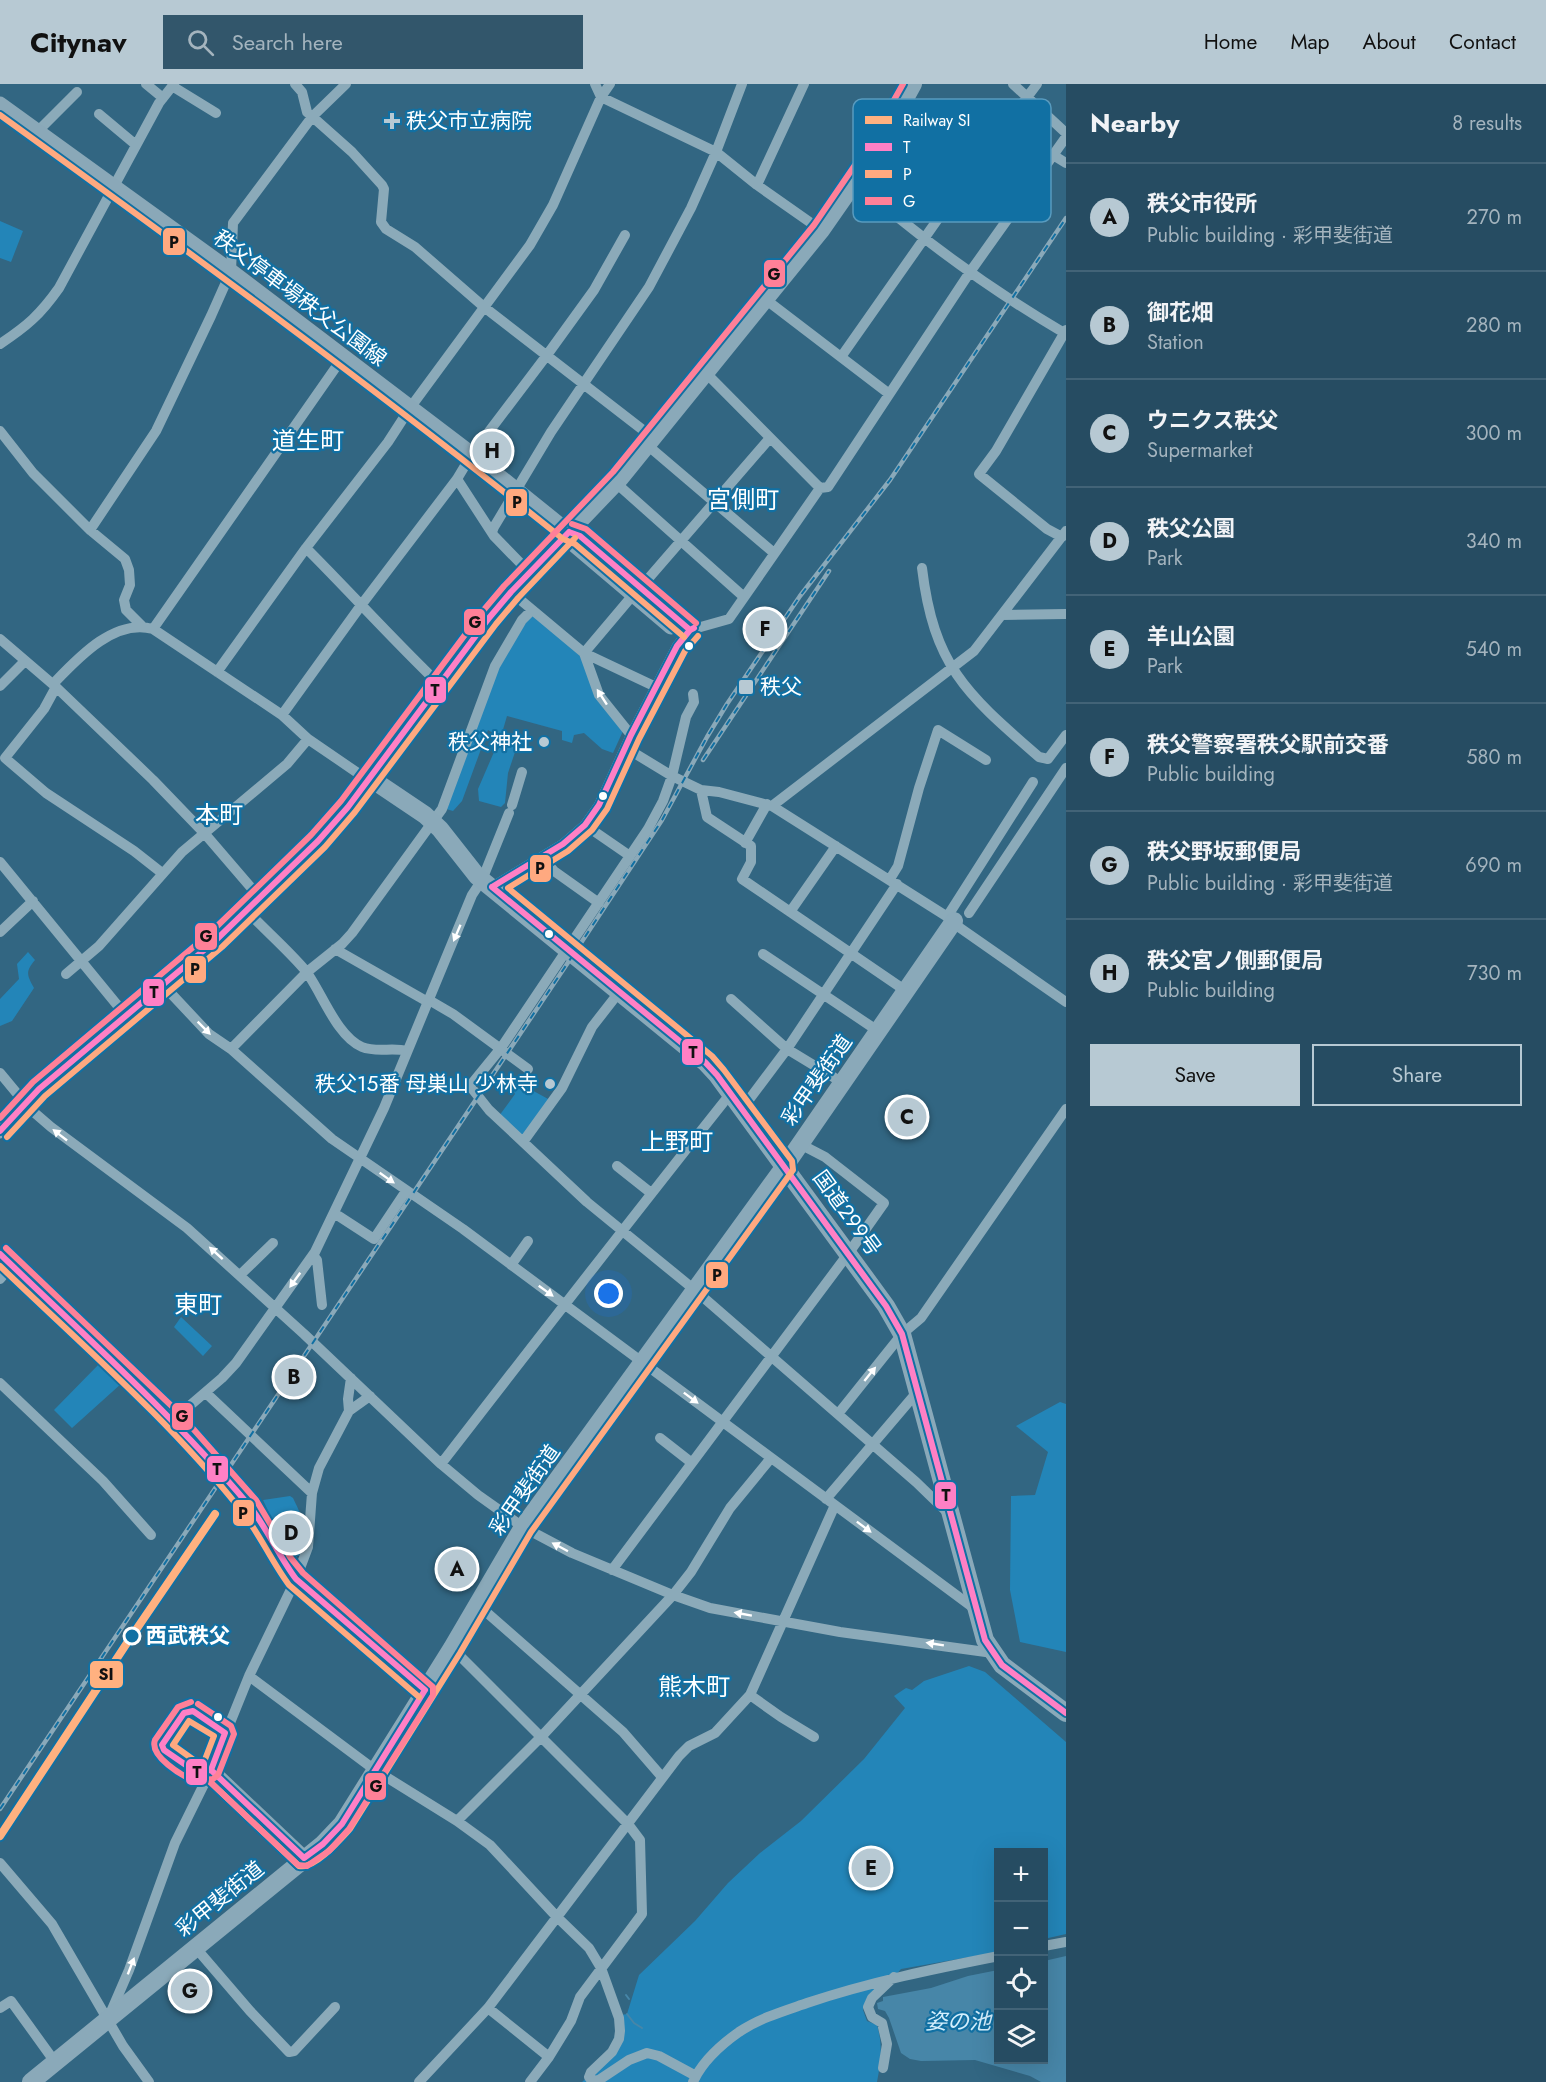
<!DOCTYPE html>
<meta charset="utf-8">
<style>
body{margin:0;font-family:Jost,"Noto Sans JP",sans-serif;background:#32566b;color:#f1f3f6}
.controls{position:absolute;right:18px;bottom:18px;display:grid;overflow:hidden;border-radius:0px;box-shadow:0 6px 24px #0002}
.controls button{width:54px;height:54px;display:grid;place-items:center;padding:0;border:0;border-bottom:2px solid #426377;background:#264c62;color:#f1f3f6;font:30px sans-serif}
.you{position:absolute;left:609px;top:1210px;width:21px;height:21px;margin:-15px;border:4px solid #fff;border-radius:50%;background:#1a73e8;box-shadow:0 0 0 9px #1a73e833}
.badge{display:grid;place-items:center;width:39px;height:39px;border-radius:50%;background:#b7c9d3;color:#111;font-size:20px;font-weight:700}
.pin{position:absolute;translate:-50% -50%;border:3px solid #fff;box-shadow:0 2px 6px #0006}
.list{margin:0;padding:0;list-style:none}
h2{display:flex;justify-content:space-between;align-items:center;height:78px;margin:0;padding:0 24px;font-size:26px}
h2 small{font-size:20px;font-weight:400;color:#a4b4be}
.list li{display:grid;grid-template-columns:39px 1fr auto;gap:18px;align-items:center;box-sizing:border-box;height:108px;padding:0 24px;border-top:2px solid #426377}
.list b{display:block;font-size:22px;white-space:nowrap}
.list p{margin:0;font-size:20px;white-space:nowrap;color:#a4b4be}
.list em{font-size:20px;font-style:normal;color:#a4b4be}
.actions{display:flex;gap:12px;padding:18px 24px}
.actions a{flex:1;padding:14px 0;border:2px solid #b7c9d3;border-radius:0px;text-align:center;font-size:21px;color:#b7c9d3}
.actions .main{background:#b7c9d3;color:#111}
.icon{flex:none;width:33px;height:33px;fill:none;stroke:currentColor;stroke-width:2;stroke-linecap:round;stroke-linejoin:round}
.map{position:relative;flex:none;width:1066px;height:1998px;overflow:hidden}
header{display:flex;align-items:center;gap:36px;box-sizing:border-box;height:84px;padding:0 30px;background:#b7c9d3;color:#111}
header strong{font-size:28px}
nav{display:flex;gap:33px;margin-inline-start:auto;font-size:21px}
.search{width:420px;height:54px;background:#32566b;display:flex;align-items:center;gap:15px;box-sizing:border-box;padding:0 21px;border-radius:0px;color:#a4b4be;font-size:22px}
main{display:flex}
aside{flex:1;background:#264c62}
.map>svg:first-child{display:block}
</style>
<header>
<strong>Citynav</strong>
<div class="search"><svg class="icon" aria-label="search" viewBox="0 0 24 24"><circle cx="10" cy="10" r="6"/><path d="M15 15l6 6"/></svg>Search here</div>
<nav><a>Home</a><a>Map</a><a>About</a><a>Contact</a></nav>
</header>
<main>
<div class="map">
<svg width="1066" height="1998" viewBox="0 0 1066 1998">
<rect width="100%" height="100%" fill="#326682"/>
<path fill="#2385b8" d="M0 137 23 147 11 178 0 174Z
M530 532H535L584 575 623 647 613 669 602 665 584 649 574 651 572 659 562 656V647L507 632 502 649 516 657 515 668 508 689 505 719 501 723 479 717 478 705 494 668 498 666 503 655 488 646 462 717 453 727 446 725 497 585Z
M28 868 35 876C25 888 27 891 34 904L12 937 0 942V915L19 895 17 880Z
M517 998 550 1016 523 1053 499 1032 515 1010 513 1006Z
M181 1233 212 1262 203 1272 174 1243Z
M101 1278 122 1299 72 1344 54 1326Z
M1060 1318 1066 1320V1568L1020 1558 1010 1506 1011 1412 1035 1411 1048 1368 1016 1342Z
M290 1412 293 1414C306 1440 304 1443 301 1472H297V1476H295L282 1457 263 1416Z
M969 1582 985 1588 1066 1658V1850L1044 1855V1768H999L998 1868 901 1885 888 1900 866 1916 863 1926 867 1937 877 1941C883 1961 881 1978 877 1998H582L608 1974 621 1931 627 1930 639 1891 695 1837 728 1799 760 1769 801 1737 864 1675 905 1624 894 1612 906 1604 912 1606 924 1597Z"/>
<path fill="#4786a8" d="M1066 1872V1998H1041L1030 1992 975 1976 921 1977 910 1975 901 1969 889 1934 885 1927 878 1925 877 1919 883 1917V1913L931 1904 968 1892 998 1886 999 1976H1044V1877Z"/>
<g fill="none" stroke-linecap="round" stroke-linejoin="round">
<path stroke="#4786a8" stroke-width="2" d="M626 1911 629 1915
M627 1930 634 1939 642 1944"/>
<path stroke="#8baab9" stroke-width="10" d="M146 0 163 14
M295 0 302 8 307 28 352 68 382 101 384 105 381 138 386 145 415 163 484 223 652 353
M595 0 601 13 716 68 757 101 821 146
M1013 0 1066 49
M172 2 216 29
M99 30 136 61
M37 48 77 8
M1053 71 1066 79
M856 98C921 155 991 206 1066 250
M757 101 804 0
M765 215 888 309
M0 260C27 242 40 231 59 204L159 19 174 0
M841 273 973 85 1037 0
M706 289 820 404
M0 347 33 389 90 446 125 475 129 486 130 501 124 516 126 526 142 542
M646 360 774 469
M457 395 494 452 529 488
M616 399 744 513
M90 446 156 347 211 232 231 187 233 139 312 33 346 0
M492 448 494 443 551 348 649 203 691 124 716 68 742 0
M1062 453 1047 445 979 390 996 367 1066 246
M306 464C351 509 394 557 440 601
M922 484C934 584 968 611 1039 673L1048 675 1066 651
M641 503 770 354
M511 508 584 569 656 603
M1002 531 1066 530
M153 545 343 273
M0 555 56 603 153 696 205 750 260 814
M584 569 599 611 631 651
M584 569 633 511
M217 588 306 464 388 358 410 324 530 161 553 121 601 13 610 0
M53 600C77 575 114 534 153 545L282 631 308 655 368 696
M0 602 25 577
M56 603 44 625 5 674 46 709 134 767 162 789
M693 610 694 618 686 633 672 692 663 717 648 745 501 964 470 1002 489 1026 587 1118 696 1207 916 1398 947 1428
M282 631 362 520 457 395 472 370 547 271 594 206 625 151
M626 664 672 692 701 706 719 708 772 722 954 837
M701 706 707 733 751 762V778L742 795 906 907
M512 721 522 688
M772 722 974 567 1066 447
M585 741 630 772
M745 759 767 720
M542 773 554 787 599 819
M0 778 127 933
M890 795 898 782 919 704 938 646 986 676
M492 803 563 760 585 741 599 721 631 651 677 562 690 546 729 535 820 404 828 403 970 188 1066 53
M247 827C266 847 287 865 305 886 321 906 336 952 362 963 377 969 392 963 407 967
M790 828 836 762
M969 829 1066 684
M947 833 1033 698
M953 839 1066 918
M0 848 33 817
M335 865 428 918
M763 870 878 947
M66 890 99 862 182 768 287 680 308 655
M164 902 209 950 231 965 332 1055 463 1145 975 1525
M731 915 787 965 843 999
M429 916 453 930 528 985
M231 965 307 888 342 860 352 849 442 725 495 582 522 536 532 526
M0 989 29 1024 51 1043 187 1144 304 1250 441 1380 478 1411 523 1443 572 1469 673 1511 710 1524 840 1548 993 1569
M742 1025 787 965 897 800
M523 1058 562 1004 592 943 620 907
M617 1082 651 1109
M334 1129 374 1155 406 1107
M0 1170 173 1336 249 1421 283 1478 296 1495 425 1606
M313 1171 317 1176 322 1221
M511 1181 528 1157
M240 1191 273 1159
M0 1195 12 1181
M0 1299 103 1397 151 1451
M206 1309 312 1409
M349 1327 348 1315 351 1294
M838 1330 902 1250 921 1234 1066 1025
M173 1336 222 1294 236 1279 315 1168 384 1024 472 811 482 796 509 729
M660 1354 692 1379
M441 1380C537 1256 633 1132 731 1009
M826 1415 918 1307
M612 1486 848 1170 884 1119 825 1073 800 1060
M477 1520 623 1648 662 1693
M452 1564 628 1740 640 1756 642 1830 580 1913 571 1937 549 1973 530 1998
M249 1592 375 1686 457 1737 490 1761 556 1832 589 1864 601 1884 619 1934 620 1947 619 1955 612 1968 591 1988 589 1993 592 1997 599 1996 629 1976 647 1969 659 1972 696 1992
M750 1611 781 1633 814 1653
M457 1737 541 1653 673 1511 691 1488 730 1424 771 1374
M0 1779 52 1840 123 1962 149 1998
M1044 1862 1066 1858
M195 1863 250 1927 289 1968 294 1967 335 1923
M0 1924 11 1917 55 1978
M488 1924 549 1973
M110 1930 129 1886 175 1759 211 1686 249 1592 296 1495 308 1463 312 1409 319 1384 349 1327 370 1312
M883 1984 887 1960 882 1939 872 1933 868 1923 872 1914 894 1893
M419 1998 488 1924 679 1672 689 1662 715 1649 750 1611 835 1421
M693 1998C702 1978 722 1960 739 1948 760 1934 784 1927 807 1919 870 1898 933 1885 999 1872"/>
<path stroke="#8aa8b8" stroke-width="15" d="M0 20 231 187 472 370 569 448 580 452 690 546
M571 454 573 460 671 543
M0 1047C47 992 106 950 161 905 237 841 310 772 370 694
M211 1686 304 1774"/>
<path stroke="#8aa9b9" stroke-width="18" d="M913 0 876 67 821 146 620 394 511 508 489 534 370 694 425 731 440 745 477 792 705 978 717 991 886 1222 902 1250 985 1556 1002 1581 1066 1629
M31 1998 323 1760 342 1740 452 1564 523 1443 785 1082 954 837"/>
<g stroke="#8aa9b9" stroke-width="4.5">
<path id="rail" d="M703 676 829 487
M0 1725 573 871 662 736 707 653 727 620 800 512 890 396 1066 134"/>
</g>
<use href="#rail" stroke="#1170a3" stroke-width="2" stroke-dasharray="7" stroke-linecap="butt"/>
<g stroke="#1170a3" stroke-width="10">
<path id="bus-1" d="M569 448 580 452 690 546
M492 803 705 978 717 991 886 1222 902 1250 985 1556 1002 1581 1066 1629
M492 803 563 760 585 741 599 721 631 651 677 562 690 546 694 544
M0 1047 39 1005 216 856 318 757 348 723 489 534 511 508 569 448
M0 1170C84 1251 171 1329 247 1419 265 1440 278 1471 296 1495L425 1606
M193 1627 225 1649 211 1686 196 1688 164 1666 162 1661 184 1629Z
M211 1686 304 1774 323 1760 342 1740 425 1606"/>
</g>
<g stroke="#1170a3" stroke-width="10">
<path id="bus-2" d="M0 31C191 169 380 308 563 455L575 460 684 553
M7 1053 45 1012 222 863 325 763 355 728 496 540 518 514 575 454
M0 1182C82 1261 169 1336 240 1425 259 1448 271 1477 289 1501L419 1613
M189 1637 214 1652 204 1678 198 1679 173 1661Z
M205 1693 299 1782C314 1786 340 1756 350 1745L460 1569 531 1448 793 1086 792 1077 724 986 712 972 508 804 568 767 592 746 607 725 639 655 685 567 698 552"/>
</g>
<g stroke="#1170a3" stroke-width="10">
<path id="bus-3" d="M572 440 586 445 696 539
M0 1034 33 998 210 849 311 751 341 717 482 528 504 502 613 388 814 141 868 62 903 0
M6 1164 180 1330 256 1416 290 1473 303 1489 433 1603V1611L349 1745 329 1767 307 1782 298 1781 205 1693
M191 1618 178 1623 155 1656C149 1672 182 1692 195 1697L213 1695 218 1691 234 1650 231 1642 198 1620"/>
</g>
<use href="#bus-1" stroke="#ff80c5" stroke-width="6"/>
<use href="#bus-2" stroke="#ffa980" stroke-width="6"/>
<use href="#bus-3" stroke="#ff8098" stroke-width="6"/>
<g stroke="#1170a3" stroke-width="12">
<path id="rail-1" d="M0 1752 127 1559 215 1430"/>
</g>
<use href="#rail-1" stroke="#ffb180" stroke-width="8"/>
</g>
<defs><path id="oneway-solid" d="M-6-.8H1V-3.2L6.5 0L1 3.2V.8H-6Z" transform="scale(1.5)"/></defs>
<g fill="#fff">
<use href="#oneway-solid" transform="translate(602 613) rotate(-123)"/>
<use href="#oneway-solid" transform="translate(457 849) rotate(113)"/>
<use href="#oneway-solid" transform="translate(204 944) rotate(45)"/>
<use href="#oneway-solid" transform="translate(60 1051) rotate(-142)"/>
<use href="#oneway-solid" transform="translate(387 1094) rotate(35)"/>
<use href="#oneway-solid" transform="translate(216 1169) rotate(-138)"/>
<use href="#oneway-solid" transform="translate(295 1196) rotate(126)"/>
<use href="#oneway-solid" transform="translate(546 1207) rotate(36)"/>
<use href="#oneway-solid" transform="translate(870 1290) rotate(-51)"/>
<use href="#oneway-solid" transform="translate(691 1314) rotate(37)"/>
<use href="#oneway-solid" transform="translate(864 1443) rotate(37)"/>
<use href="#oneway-solid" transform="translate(560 1463) rotate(-152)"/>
<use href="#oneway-solid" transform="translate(743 1530) rotate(-170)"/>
<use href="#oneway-solid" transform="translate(935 1560) rotate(-171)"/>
<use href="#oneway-solid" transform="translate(131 1882) rotate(-69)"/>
</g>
<g fill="#b7c9d3" stroke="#1170a3" stroke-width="2">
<path d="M389 28h6v6h6v6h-6v6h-6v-6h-6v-6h6z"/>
<rect x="738" y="595" width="16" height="16" rx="3"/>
<circle cx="544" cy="658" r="6"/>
<circle cx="550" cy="1000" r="6"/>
</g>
<g fill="#fff" stroke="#1170a3" stroke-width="2">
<circle cx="689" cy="562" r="5"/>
<circle cx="603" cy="712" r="5"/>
<circle cx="549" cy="850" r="5"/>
<circle cx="218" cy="1633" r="5"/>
</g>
<circle fill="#1170a3" stroke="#fff" stroke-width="3" cx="132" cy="1552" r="8"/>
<g text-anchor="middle" stroke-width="4.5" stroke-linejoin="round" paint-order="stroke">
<g font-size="21" fill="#fff" stroke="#1170a3" text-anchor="start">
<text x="406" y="44">秩父市立病院</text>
<text x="760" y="610">秩父</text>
<text x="532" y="665" text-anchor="end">秩父神社</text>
<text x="538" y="1007" text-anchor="end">秩父15番 母巣山 少林寺</text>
</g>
<g font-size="21" fill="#fff" stroke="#1170a3">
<text transform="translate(300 214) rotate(37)" y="7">秩父停車場秩父公園線</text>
<text transform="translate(817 996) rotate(-55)" y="7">彩甲斐街道</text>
<text transform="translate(847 1129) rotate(54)" y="7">国道299号</text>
<text transform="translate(525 1406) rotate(-55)" y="7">彩甲斐街道</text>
<text transform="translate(220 1815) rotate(-39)" y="7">彩甲斐街道</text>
</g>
<g font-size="21" font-weight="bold" fill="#fff" stroke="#1170a3" text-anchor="start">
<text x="146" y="1559">西武秩父</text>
</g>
<g font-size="22" font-style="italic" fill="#d4effd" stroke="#1170a3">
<text x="958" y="1945">姿の池</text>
</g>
<g font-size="24" fill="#fff" stroke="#1170a3">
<text x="308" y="365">道生町</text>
<text x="743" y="424">宮側町</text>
<text x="219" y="739">本町</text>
<text x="677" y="1066">上野町</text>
<text x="198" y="1229">東町</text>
<text x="694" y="1611">熊木町</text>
</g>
</g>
<rect x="853" y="15" width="198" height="123" rx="9" fill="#1170a3" stroke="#589bbf" stroke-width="1.5"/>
<rect x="865" y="32" width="27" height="8" fill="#ffb180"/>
<rect x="865" y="59" width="27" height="8" fill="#ff80c5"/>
<rect x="865" y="86" width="27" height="8" fill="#ffa980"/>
<rect x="865" y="113" width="27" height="8" fill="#ff8098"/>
<g font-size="16" fill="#fff">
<text x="903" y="42">Railway SI</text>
<text x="903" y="69">T</text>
<text x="903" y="96">P</text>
<text x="903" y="123">G</text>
</g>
<g stroke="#1170a3" stroke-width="2">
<rect x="162" y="143" width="24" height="29" rx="6" fill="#ffa980"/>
<rect x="763" y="175" width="23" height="29" rx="6" fill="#ff8098"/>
<rect x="505" y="404" width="23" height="29" rx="6" fill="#ffa980"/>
<rect x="463" y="524" width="23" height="28" rx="6" fill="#ff8098"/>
<rect x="424" y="592" width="23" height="28" rx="6" fill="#ff80c5"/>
<rect x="529" y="770" width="23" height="29" rx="6" fill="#ffa980"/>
<rect x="194" y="838" width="24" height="29" rx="6" fill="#ff8098"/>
<rect x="184" y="871" width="23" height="29" rx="6" fill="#ffa980"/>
<rect x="142" y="894" width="23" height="29" rx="6" fill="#ff80c5"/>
<rect x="681" y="954" width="23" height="28" rx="6" fill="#ff80c5"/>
<rect x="705" y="1177" width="24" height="28" rx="6" fill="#ffa980"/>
<rect x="171" y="1318" width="23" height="29" rx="6" fill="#ff8098"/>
<rect x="206" y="1371" width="23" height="28" rx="6" fill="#ff80c5"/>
<rect x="934" y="1397" width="23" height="29" rx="6" fill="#ff80c5"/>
<rect x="232" y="1415" width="23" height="28" rx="6" fill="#ffa980"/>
<rect x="89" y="1576" width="35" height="29" rx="6" fill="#ffb180"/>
<rect x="185" y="1674" width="23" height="28" rx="6" fill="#ff80c5"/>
<rect x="364" y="1688" width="23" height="29" rx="6" fill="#ff8098"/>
</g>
<g font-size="16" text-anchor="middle" font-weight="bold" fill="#111">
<text x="174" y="164">P</text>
<text x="774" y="196">G</text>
<text x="517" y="424">P</text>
<text x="475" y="544">G</text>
<text x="435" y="612">T</text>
<text x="540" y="790">P</text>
<text x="206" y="858">G</text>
<text x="195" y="891">P</text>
<text x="154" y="914">T</text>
<text x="693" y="974">T</text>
<text x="717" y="1197">P</text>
<text x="182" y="1338">G</text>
<text x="217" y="1391">T</text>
<text x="946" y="1417">T</text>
<text x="243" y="1435">P</text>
<text x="106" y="1596">SI</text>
<text x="197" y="1694">T</text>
<text x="376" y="1708">G</text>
</g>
</svg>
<div class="controls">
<button>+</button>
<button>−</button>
<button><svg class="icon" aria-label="locate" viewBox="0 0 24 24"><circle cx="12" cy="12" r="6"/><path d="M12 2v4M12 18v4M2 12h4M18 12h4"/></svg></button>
<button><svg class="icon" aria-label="layers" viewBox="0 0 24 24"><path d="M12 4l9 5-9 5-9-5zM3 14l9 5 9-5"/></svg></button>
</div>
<div class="you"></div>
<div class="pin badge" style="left:457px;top:1485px">A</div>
<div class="pin badge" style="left:294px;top:1293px">B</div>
<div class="pin badge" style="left:907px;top:1033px">C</div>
<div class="pin badge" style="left:291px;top:1449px">D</div>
<div class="pin badge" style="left:871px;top:1784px">E</div>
<div class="pin badge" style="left:765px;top:545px">F</div>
<div class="pin badge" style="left:190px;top:1907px">G</div>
<div class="pin badge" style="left:492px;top:367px">H</div>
</div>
<aside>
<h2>Nearby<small>8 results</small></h2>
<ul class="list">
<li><span class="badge">A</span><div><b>秩父市役所</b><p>Public building · 彩甲斐街道</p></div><em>270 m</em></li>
<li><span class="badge">B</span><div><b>御花畑</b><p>Station</p></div><em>280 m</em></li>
<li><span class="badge">C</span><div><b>ウニクス秩父</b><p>Supermarket</p></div><em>300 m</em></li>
<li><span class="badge">D</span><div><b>秩父公園</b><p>Park</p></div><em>340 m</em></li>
<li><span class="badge">E</span><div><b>羊山公園</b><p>Park</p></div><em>540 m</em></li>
<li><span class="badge">F</span><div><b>秩父警察署秩父駅前交番</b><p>Public building</p></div><em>580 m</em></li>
<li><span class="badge">G</span><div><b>秩父野坂郵便局</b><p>Public building · 彩甲斐街道</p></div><em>690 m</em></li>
<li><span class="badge">H</span><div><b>秩父宮ノ側郵便局</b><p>Public building</p></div><em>730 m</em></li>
</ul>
<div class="actions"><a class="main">Save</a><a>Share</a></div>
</aside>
</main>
